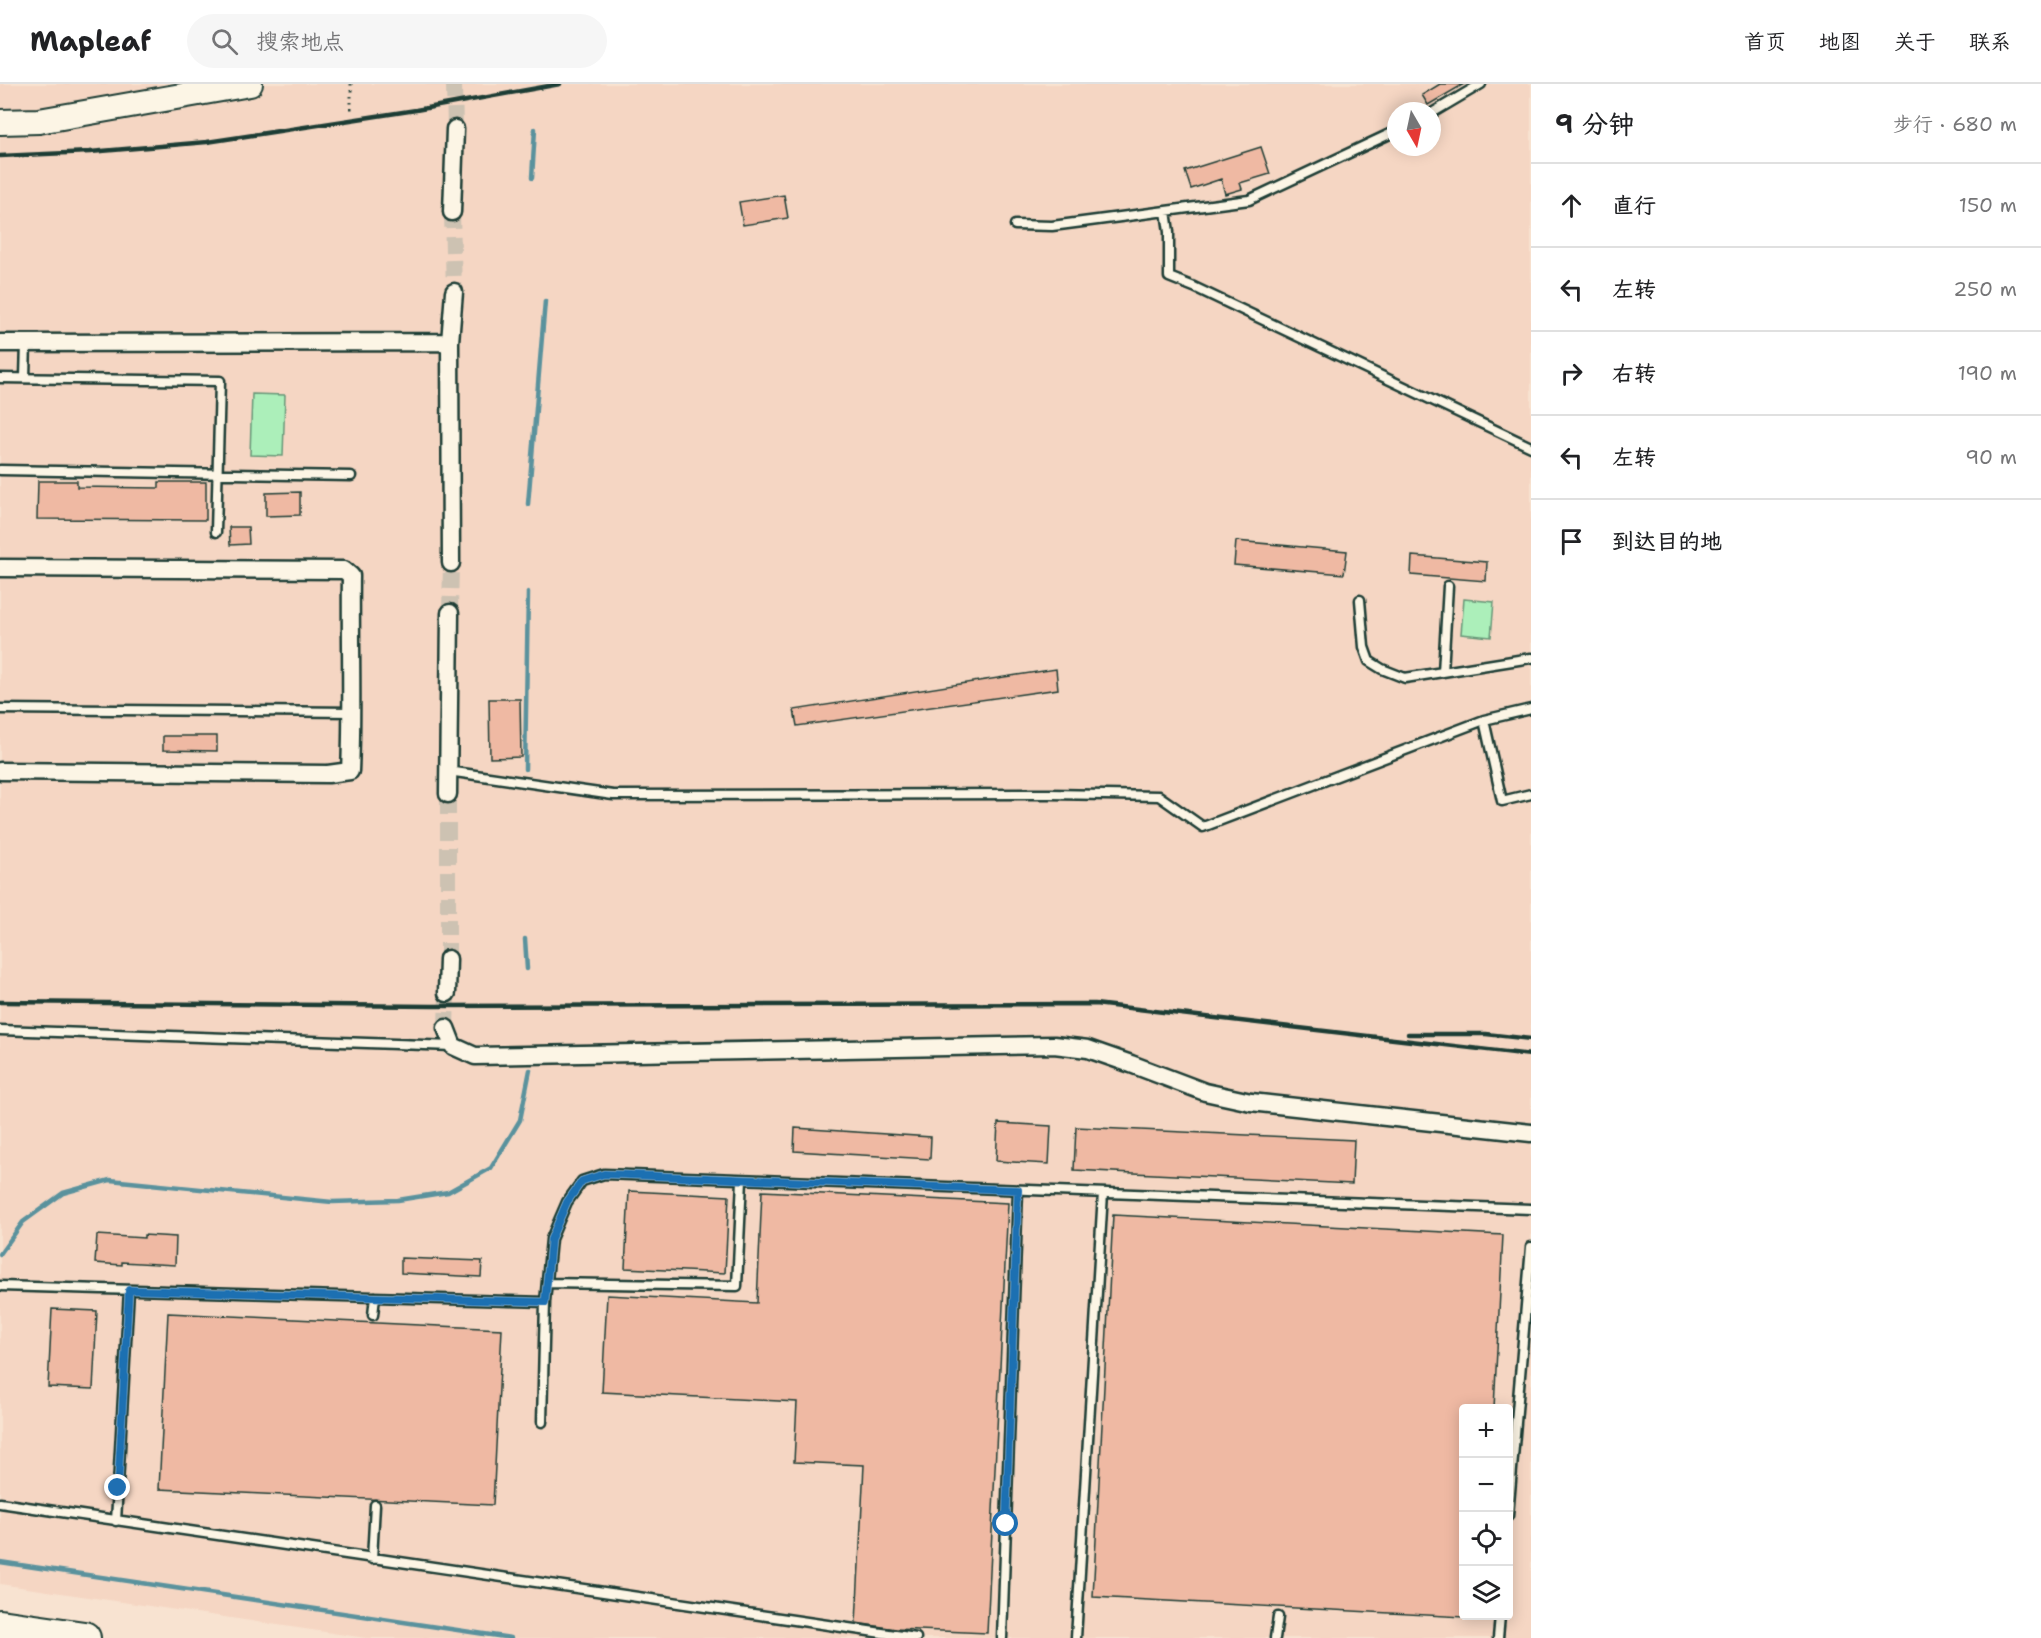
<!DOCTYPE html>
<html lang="zh">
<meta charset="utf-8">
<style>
body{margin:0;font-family:"Shantell Sans","LXGW WenKai TC",sans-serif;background:#f6f6f6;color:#202124}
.controls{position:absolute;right:18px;bottom:18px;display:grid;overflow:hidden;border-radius:6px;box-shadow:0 3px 15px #0003}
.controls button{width:54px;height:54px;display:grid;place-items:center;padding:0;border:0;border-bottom:2px solid #e0e0e0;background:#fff;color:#202124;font:30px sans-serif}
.compass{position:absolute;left:1387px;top:18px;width:54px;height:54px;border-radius:50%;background:#fff;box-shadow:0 3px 15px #0003;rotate:171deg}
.stop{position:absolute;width:18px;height:18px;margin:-14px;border:4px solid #1f6fb2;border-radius:50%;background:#fff}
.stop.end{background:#1f6fb2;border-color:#fff;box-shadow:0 2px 6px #0008}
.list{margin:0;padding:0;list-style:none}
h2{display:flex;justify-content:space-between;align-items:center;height:78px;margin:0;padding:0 24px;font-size:26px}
h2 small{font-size:20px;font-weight:400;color:#757577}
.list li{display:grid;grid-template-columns:39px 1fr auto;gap:18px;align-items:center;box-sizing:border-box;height:84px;padding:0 24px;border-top:2px solid #e0e0e0}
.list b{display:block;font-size:22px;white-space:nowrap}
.list em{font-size:20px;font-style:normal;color:#757577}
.icon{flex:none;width:33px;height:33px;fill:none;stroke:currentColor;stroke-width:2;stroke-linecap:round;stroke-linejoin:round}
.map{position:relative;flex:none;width:1531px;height:1554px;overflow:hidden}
header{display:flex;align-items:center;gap:36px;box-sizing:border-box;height:84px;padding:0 30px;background:#fff;border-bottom:2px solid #e0e0e0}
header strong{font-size:28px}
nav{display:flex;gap:33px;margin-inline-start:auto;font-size:21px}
.search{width:420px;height:54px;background:#f6f6f6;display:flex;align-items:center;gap:15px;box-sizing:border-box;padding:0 21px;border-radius:33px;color:#757577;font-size:22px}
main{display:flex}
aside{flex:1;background:#fff}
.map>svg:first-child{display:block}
</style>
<header>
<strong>Mapleaf</strong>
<div class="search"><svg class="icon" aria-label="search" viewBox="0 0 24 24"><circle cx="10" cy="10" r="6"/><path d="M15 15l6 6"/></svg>搜索地点</div>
<nav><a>首页</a><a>地图</a><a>关于</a><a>联系</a></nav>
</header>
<main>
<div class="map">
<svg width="1531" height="1554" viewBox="0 0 1531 1554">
<rect width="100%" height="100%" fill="#f8e3d1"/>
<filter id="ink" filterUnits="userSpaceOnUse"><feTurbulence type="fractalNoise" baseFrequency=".0167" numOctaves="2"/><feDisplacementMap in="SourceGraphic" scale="12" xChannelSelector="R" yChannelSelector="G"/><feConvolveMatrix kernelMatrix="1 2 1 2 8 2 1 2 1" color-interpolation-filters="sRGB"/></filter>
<g filter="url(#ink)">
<path fill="#f5d6c3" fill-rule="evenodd" d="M0 0H1531V1554H366L0 1500ZM1396 27H1432V63H1396ZM1464 1324H1508V1532H1464Z"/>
<path fill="#acefba" stroke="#669677" stroke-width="1.5" d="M252 310 285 311 283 372 250 371Z
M1464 515 1494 518 1491 553 1461 550Z"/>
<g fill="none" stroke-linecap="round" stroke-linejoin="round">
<path stroke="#5a929d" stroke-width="4.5" d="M532 94 535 45
M528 420 545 217
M525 685 528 508
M525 855 527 885
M0 1170 23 1138 63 1109 110 1096 332 1118 398 1116 448 1108 491 1084 520 1036 530 986
M0 1478 511 1554"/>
</g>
<path fill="#efb9a3" stroke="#1f3d34" stroke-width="1.5" d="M1440 0H1464L1428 21 1422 11Z
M1261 63 1270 90 1240 99 1242 105 1225 110 1221 95 1191 105 1185 87Z
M784 111 788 134 743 141 739 118Z
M38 397H77V403L159 404V398H206V436L37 435Z
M300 408V431L266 432V409Z
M229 443H248L249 460 230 461Z
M1236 457 1347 467 1344 490 1234 481Z
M1412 472 1487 478 1486 497 1411 491Z
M1056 585 1058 605 797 642 794 626Z
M489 615H520L521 673 490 674Z
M163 652H217V667L163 666Z
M998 1039 1051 1042 1049 1080 996 1077Z
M1076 1043 1354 1056 1352 1100 1074 1086Z
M795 1044 931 1053 930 1075 794 1067Z
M629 1107 729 1112 725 1189 625 1184Z
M762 1107 1008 1119 987 1549 896 1545 856 1539 864 1381 794 1378 797 1318 602 1308 607 1211 757 1219Z
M1113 1131 1503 1151 1494 1324H1464V1533L1093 1513Z
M97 1151 144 1154V1151L176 1153 175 1181 122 1178V1181L95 1179Z
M401 1174 482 1177 481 1193 401 1189Z
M52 1225 97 1227 93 1305 48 1303Z
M168 1229 502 1245 493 1421 159 1405Z"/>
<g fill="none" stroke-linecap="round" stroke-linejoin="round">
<path stroke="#cdc2b2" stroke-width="16" stroke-dasharray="16 8" stroke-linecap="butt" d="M454 0 455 45
M452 128 454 208
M450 529 451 479
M448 875V710
M446 944 447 909"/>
<g stroke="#1f3d34" stroke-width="13">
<path id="lane" d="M1432 29 1481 0
M1166 127 1169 148V193L1194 203 1531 363
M1015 141 1052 142 1249 116 1396 47
M25 293 26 259
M0 294 220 297 216 448
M0 386 351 392
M1360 516 1364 563 1369 577 1382 585 1405 594 1531 574
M1443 588 1448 502
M0 625 353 628
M1484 636 1502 717 1531 710
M448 687 613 711 1051 710 1159 712 1203 743 1484 636 1531 625
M0 946 453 962
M547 1199 737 1202 742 1096
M0 1202 545 1218
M373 1231 375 1213
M542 1338 545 1218 551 1155 567 1118 582 1097 604 1090 1531 1125
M0 1419 916 1554
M1508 1432 1531 1163
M116 1437 129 1206
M372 1475 375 1421
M1002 1554 1018 1106
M1076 1554 1103 1109
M1275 1554 1278 1533
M1498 1554 1500 1532"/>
</g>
<g stroke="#1f3d34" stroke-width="21">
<path id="street" d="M452 128 455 45
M0 259 450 258
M451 479 450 258 454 208
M0 484 344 486 351 492C350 557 353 622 350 687L328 690 0 687
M448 710 450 529
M447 909 448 875
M446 944 453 962 475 972 1054 961 1088 965 1131 980 1205 1008 1251 1018 1531 1049"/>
</g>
<g stroke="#1f3d34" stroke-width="28">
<path id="secondary" d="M0 38 39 37 250 0"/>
</g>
<g stroke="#1f3d34" stroke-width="36">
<path id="highway" d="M0 1542 84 1554"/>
</g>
<path stroke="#1f3d34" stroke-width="3" stroke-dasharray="1.5 4.5" stroke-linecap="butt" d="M351 0V27"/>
<use href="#lane" stroke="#fcf5e5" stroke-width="8"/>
<use href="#street" stroke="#fcf5e5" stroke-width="16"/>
<use href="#secondary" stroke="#fcf5e5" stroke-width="24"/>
<use href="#highway" stroke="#fcf5e5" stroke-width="32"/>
<path stroke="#1f3d34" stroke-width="4.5" d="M0 72 90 68 207 58 416 26 560 0
M0 918 432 922 1095 920 1531 971
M1408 950H1486L1531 955"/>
</g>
</g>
<g fill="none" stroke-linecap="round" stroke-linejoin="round" filter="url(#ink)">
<path stroke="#1f6fb2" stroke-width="8" d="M118 1404 129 1206 545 1218 551 1155 567 1118 582 1097 604 1090 1018 1106 1006 1440"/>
</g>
</svg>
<div class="controls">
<button>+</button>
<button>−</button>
<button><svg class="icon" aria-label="locate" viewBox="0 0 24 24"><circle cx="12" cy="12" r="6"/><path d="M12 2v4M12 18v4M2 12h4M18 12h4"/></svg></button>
<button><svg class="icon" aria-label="layers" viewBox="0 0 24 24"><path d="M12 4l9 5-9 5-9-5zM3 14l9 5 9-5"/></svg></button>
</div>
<svg class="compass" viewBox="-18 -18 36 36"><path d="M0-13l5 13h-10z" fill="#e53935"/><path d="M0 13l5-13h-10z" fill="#757577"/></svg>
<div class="stop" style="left:1006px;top:1440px"></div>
<div class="stop end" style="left:118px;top:1404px"></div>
</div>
<aside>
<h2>9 分钟<small>步行 · 680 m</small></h2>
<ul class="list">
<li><svg class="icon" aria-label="ahead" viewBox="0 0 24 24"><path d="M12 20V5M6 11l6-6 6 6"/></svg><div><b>直行</b></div><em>150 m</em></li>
<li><svg class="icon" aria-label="left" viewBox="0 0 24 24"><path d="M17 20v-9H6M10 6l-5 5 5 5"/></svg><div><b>左转</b></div><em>250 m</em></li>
<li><svg class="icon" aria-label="right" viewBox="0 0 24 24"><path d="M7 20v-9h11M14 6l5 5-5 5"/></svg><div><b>右转</b></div><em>190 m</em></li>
<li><svg class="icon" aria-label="left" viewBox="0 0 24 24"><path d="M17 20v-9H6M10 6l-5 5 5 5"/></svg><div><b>左转</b></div><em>90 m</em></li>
<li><svg class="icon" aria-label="arrive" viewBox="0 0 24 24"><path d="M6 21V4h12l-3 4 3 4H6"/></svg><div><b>到达目的地</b></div></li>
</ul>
</aside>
</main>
